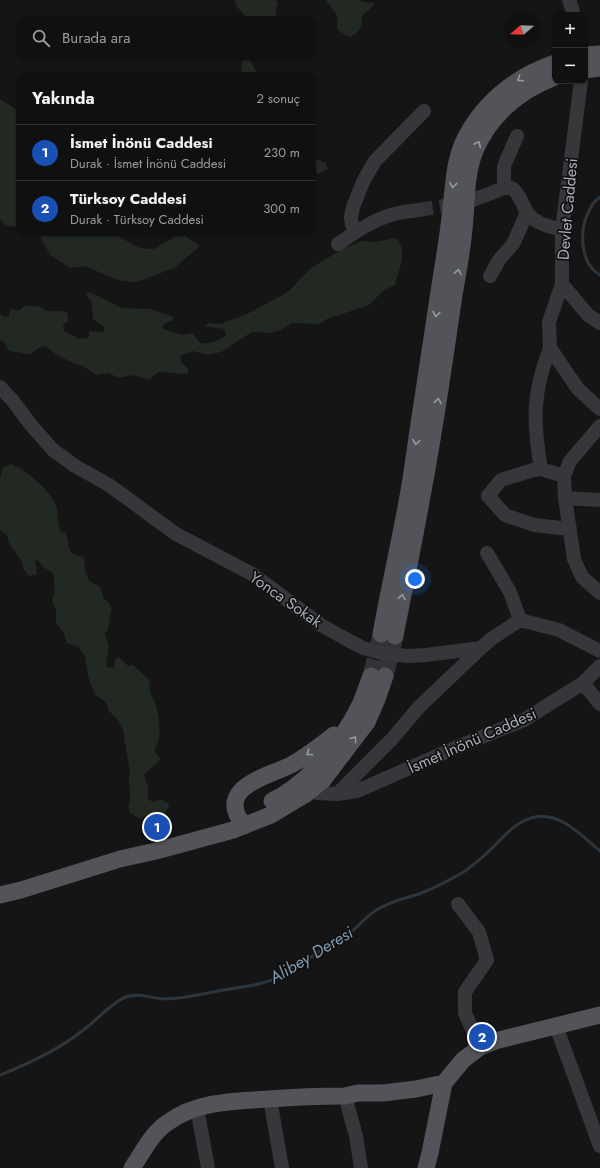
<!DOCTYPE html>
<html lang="tr">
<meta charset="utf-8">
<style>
body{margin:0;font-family:Jost,sans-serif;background:#1e1e1e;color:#f1f3f6}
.controls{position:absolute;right:12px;top:12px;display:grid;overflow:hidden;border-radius:8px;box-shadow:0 1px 3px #0004}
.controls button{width:36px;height:36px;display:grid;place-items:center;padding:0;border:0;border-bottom:1px solid #303030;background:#101010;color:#f1f3f6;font:20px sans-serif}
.compass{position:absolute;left:504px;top:12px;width:36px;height:36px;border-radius:50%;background:#101010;box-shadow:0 1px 3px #0004;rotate:251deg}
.you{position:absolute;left:415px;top:579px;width:14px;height:14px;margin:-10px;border:3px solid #fff;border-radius:50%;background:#1a73e8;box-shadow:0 0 0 6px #1a73e833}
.badge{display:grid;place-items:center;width:26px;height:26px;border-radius:50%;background:#b45309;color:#fff;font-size:13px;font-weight:700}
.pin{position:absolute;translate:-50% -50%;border:2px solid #fff;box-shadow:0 1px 4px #0006}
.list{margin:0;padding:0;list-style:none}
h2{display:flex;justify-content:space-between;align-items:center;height:52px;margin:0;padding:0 16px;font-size:17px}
h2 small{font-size:13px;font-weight:400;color:#9c9d9f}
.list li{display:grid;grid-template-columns:26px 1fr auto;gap:12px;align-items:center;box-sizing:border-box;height:56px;padding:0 16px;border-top:1px solid #303030}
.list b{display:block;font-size:15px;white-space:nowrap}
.list p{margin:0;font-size:13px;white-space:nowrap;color:#9c9d9f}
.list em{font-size:13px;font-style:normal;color:#9c9d9f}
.icon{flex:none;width:22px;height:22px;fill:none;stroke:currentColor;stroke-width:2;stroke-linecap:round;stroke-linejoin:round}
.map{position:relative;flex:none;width:600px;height:1168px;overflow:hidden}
.search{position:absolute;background:#101010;box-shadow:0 1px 3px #0004;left:16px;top:16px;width:300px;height:44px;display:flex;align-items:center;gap:10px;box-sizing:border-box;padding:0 14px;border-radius:12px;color:#9c9d9f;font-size:15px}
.panel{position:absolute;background:#101010;box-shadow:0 1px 3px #0004;left:16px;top:72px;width:300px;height:164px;border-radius:12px}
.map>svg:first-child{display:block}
</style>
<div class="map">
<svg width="600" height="1168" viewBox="0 0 600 1168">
<rect width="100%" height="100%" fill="#151516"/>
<path fill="#212922" d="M234 0H276L278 3 276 9V20H249L237 7Z
M326 0H360L362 2 374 3V5L362 16C363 25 359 33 350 37 328 26 342 27 336 14 333 9 329 5 326 0Z
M249 58 258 75 260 76H242L241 65 243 60Z
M0 99 20 112V228L5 225 0 219Z
M312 154 317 159 326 163 328 169 319 174 312 170Z
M38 232H110L140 248 154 249 181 233 200 246 174 268 137 282 121 281 84 266 70 268 50 255Z
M396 238C398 242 402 246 402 250 404 261 397 274 395 285L384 290 369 305 327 319 319 324 292 323 281 330 269 333 252 332 221 352 207 355 193 351 180 356 181 362 189 369 187 374 158 372 149 380 134 375 118 378 109 373 96 375 83 366 77 365 57 355 45 346 40 347 30 354 9 351 4 342 0 340V310L1 315 6 317 9 316 11 308 18 311 25 305 40 307 46 311H64L68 314V321L63 325 64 331 79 339 88 338 90 331 103 332 105 328 93 319 91 300 86 295 89 292 122 308 151 309 173 317V320L163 325V329L181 335 192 333 200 343C209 345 218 341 226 335L224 329 204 326 210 323 220 324 247 314 288 292 311 268 346 247 363 241 374 242Z
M11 464C26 470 51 490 56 506 59 515 56 525 62 533L65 531C69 539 67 546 71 553L84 557C86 575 84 579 100 587L104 599 109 603 112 610C108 620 111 625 105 634L109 646 106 665 108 668 114 667 115 660 119 657 128 666 133 665 150 681C148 696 152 694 156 705 160 719 162 738 154 751L161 759 144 775 148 786V798L151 801 155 802 160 799 168 803 169 807 165 812 152 814 140 819 130 813 128 805C134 795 126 785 130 773L123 730 118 720 109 711 106 702 95 695 88 676 85 656 78 647 67 643 63 632 56 623V610L52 600 55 592 53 573 43 567 39 561 35 560 37 574 29 576 23 569 22 562 9 543 7 535 0 530V478L3 467Z"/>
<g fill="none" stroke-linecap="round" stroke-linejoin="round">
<path stroke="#2d363c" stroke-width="3" d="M600 197C596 200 592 204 590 209 579 228 579 263 600 275
M0 1075C28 1064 58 1050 82 1031 95 1022 112 1002 126 997 139 992 153 999 166 999 186 999 205 993 224 990 245 986 261 986 281 976 293 970 304 961 316 954 326 948 337 944 346 937 358 927 366 915 380 908 392 901 405 898 419 894 435 888 450 880 465 871 473 865 482 858 489 851 503 838 515 821 535 817 561 812 583 837 600 851"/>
<path stroke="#323336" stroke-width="14" stroke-dasharray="14 7" stroke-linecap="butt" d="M419 210 461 203"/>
<path stroke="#323336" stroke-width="17" stroke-dasharray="17 8" stroke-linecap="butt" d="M371 676 381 634
M385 676 395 636"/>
<path stroke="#36373b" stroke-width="14" d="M569 0 574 15
M581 81 562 230V284L588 315 600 323
M504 188V166L517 136
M473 200 504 188H512C519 194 522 202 525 209 533 224 548 226 562 230
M357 230 352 225 351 217 353 207 363 182 375 161 424 111
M338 244C355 232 373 220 394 214 402 212 410 211 419 210
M490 276 499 260 513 244 527 213
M562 284 549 322 550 348 578 389 600 409
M0 387 13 401 31 425 53 450 75 466 109 485 176 534 252 574 321 625 346 639 363 648 382 653 407 656 426 655 481 648
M600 426 570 461 564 476 565 498 574 559 582 577 600 593
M541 469C533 422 532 394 550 348
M564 476 541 469 533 470 501 480 488 496 505 515 534 525 570 529
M565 498 600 500
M487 553 510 592 520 620
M583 683 600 704
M311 790 317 793 337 794 357 791 462 745 524 720 583 683 600 666
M337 794 392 739 419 707 481 648 491 639 520 620 559 630 600 651
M458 904 479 932 487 960 465 992V1013L480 1047
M556 1026 600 1146
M345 1096 356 1136 361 1168
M270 1099 282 1168
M197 1108 208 1168"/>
<path stroke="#52545a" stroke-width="17" d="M585 55 600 54
M585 70 600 68
M381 634C389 590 399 546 407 502 412 476 415 450 419 424 426 378 433 331 440 285 444 259 449 233 451 207 454 185 454 164 463 143 481 104 516 76 555 63
M395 636C404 589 414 542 422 496 435 429 444 362 454 295 458 273 462 251 464 229 467 203 465 175 475 151 489 116 520 90 555 77
M272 801C309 783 342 742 360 705 364 696 367 686 371 676
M244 826C214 787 267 777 291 765 306 757 320 746 334 735
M0 895 21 890 120 859 156 851 233 830 271 815 306 794 323 780 367 722 377 699 385 676
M132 1168C143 1152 151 1134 167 1123 196 1101 235 1101 269 1099 295 1097 320 1096 345 1096L358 1093H383L416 1089 444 1083 463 1060 480 1047 495 1041 600 1015
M426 1168 430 1153 444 1083"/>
</g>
<defs><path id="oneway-chevron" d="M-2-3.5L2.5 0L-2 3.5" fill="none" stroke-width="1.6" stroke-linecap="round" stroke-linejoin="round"/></defs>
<g stroke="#969aa4">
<use href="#oneway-chevron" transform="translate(520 79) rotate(146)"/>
<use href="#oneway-chevron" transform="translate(478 144) rotate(-64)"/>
<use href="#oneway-chevron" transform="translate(453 185) rotate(97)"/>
<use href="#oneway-chevron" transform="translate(458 272) rotate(-81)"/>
<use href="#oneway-chevron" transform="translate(436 314) rotate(99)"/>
<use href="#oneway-chevron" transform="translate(438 401) rotate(-81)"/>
<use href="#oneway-chevron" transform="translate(416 442) rotate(99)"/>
<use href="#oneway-chevron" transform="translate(402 597) rotate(-79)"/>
<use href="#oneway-chevron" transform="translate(354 739) rotate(-53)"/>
<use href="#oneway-chevron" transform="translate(309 753) rotate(146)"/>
</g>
<g text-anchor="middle" stroke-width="3.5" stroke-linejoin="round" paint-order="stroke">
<g font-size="16" fill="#a7acb6" stroke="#101011">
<text transform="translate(567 209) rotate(-85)" y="6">Devlet Caddesi</text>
<text transform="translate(286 599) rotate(35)" y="6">Yonca Sokak</text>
<text transform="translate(472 740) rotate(-24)" y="6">İsmet İnönü Caddesi</text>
</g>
<g font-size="17" font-style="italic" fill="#7f9bb0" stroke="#101011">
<text transform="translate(311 955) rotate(-31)" y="6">Alibey Deresi</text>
</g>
</g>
</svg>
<div class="controls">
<button>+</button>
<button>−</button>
</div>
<svg class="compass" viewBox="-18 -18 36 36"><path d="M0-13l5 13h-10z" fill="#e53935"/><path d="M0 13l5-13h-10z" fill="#9c9d9f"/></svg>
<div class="you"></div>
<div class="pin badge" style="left:157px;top:827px;background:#1a4fb4">1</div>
<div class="pin badge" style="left:482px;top:1037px;background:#1a4fb4">2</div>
<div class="search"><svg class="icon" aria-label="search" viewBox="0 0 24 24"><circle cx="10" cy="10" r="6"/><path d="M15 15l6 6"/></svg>Burada ara</div>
<section class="panel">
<h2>Yakında<small>2 sonuç</small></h2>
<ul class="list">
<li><span class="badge" style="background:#1a4fb4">1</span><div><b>İsmet İnönü Caddesi</b><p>Durak · İsmet İnönü Caddesi</p></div><em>230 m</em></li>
<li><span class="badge" style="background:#1a4fb4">2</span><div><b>Türksoy Caddesi</b><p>Durak · Türksoy Caddesi</p></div><em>300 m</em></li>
</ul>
</section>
</div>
